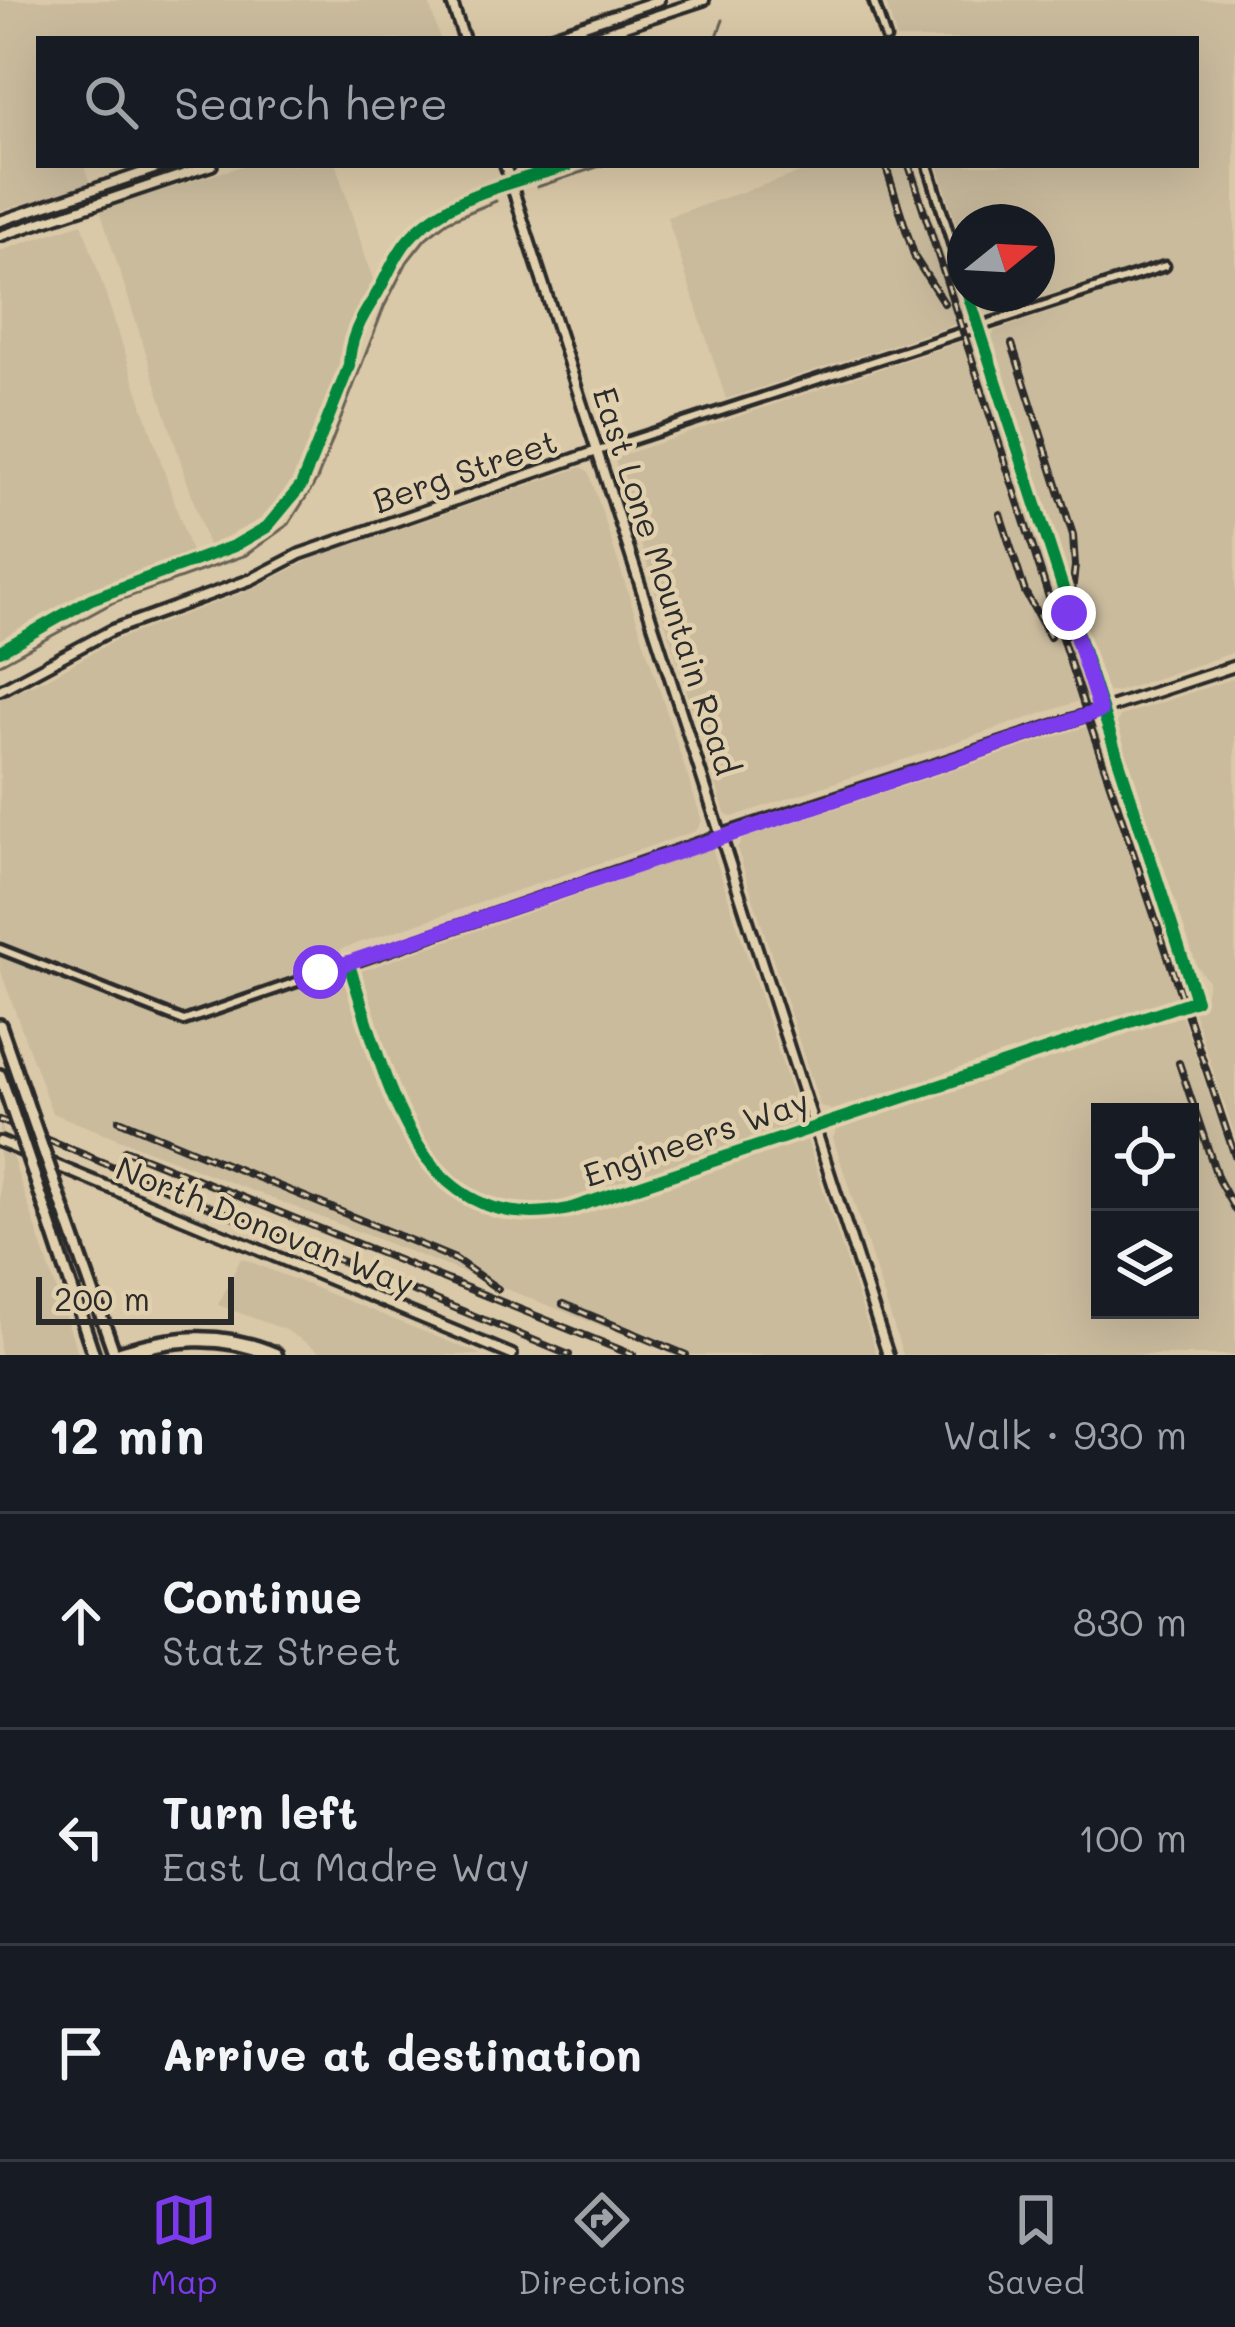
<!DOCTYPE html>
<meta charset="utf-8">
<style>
body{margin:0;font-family:Mali,sans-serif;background:#20242c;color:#f1f3f6}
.controls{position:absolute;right:36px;bottom:36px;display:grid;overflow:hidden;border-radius:0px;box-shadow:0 12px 48px #0002}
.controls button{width:108px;height:108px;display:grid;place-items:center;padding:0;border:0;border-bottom:3px solid #363941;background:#171b24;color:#f1f3f6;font:60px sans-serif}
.compass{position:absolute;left:947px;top:204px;width:108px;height:108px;border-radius:50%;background:#171b24;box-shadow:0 12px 48px #0002;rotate:72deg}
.scale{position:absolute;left:36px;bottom:30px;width:198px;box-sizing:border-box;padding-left:12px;border:6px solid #2b2b2b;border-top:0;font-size:33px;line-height:42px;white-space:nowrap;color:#2b2b2b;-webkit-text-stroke:9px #e1d0ad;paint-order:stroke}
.stop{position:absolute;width:36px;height:36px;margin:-27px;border:9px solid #7c3aed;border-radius:50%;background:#fff}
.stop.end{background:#7c3aed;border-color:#fff;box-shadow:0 3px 12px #0008}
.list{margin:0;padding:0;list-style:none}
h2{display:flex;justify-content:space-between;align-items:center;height:156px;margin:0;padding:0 48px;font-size:51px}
h2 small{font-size:39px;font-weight:400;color:#9ea1a6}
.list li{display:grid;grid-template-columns:78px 1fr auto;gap:36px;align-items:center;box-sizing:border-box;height:216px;padding:0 48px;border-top:3px solid #363941}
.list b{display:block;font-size:45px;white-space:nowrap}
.list p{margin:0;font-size:39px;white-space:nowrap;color:#9ea1a6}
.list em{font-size:39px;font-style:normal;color:#9ea1a6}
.icon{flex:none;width:66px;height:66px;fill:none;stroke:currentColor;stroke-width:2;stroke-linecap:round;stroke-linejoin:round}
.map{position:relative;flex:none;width:1235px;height:1355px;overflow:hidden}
.search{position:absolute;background:#171b24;box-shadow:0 12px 48px #0002;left:36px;right:36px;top:36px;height:132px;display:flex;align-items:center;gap:30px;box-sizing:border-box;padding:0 42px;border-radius:0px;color:#9ea1a6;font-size:45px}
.sheet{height:804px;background:#171b24}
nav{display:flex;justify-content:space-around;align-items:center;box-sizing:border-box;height:168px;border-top:3px solid #363941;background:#171b24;font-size:33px;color:#9ea1a6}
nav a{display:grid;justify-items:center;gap:6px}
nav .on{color:#7c3aed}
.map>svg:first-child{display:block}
</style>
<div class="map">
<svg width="1235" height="1355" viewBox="0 0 1235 1355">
<rect width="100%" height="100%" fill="#dac9a8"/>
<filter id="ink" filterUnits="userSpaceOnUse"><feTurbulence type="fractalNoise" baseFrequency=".00833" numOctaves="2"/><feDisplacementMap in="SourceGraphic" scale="24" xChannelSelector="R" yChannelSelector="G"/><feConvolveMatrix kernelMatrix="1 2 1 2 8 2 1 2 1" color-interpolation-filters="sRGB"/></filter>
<g filter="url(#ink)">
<path fill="#cabb9d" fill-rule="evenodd" d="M0 0H428L440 39H39V165H84L90 183 0 211Z
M885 0H1235V652L1116 692H1107L1102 686 990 341 995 331 1168 273 1164 259 991 313 983 310 978 294H1037V222H965V253L938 165H1196V39H897Z
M245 165H336L373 280 303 458 286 491 259 520 208 546 100 210Z
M824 165H915L964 316 962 322 726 399 667 217Z
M82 223 191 552 81 594 0 640V251Z
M969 339 973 341 1088 698 732 817 725 813 614 458Z
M582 467 589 472 702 821 696 831 341 949 336 980 712 848 877 1355H676L52 1113 0 969V698L48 678 115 640 250 590 314 558Z
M1235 678V1135L1193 1011 1204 1004 1208 981 1197 966 1116 725 1120 716Z
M1088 726 1098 731 1184 986 1179 996 832 1110 820 1106 737 848 743 839Z
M1182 1016 1235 1168V1355H903L833 1138 838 1128ZM1100 1112H1190V1310H1100Z
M0 1121 78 1353 72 1355H0Z
M241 1258 482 1355H325L286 1330 218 1305Z"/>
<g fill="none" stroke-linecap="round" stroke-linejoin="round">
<path stroke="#696357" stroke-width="3" d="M716 39 723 20
M537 187 603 165
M0 664 114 602 246 555 289 524 317 480 384 307 407 262 426 238 448 221 496 201"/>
<g stroke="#2b2b2b" stroke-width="15">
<path id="street" d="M873 0 886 39
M928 165 965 285
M598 451 1165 266
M0 949 184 1021 721 835
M348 962C386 1072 412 1241 569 1209L1196 1000 968 294"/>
</g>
<g stroke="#2b2b2b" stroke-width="16">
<path id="secondary" d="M451 0 464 39
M542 39 659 0
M585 39 704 0
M505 165 888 1355
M0 221 166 165
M0 236 212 165
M0 690 112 630 252 579 300 554 597 451
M721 835 1235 666
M0 1142 512 1355"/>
</g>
<g stroke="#2b2b2b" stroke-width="18">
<path id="primary" d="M0 1025 27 1103
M0 1075 7 1095
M33 1172 94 1355
M54 1181 115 1355"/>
</g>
<g stroke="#2b2b2b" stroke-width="21">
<path id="highway" d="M114 1355C171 1337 219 1331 275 1355"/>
</g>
<use href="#street" stroke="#e1d0ad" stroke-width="6"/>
<use href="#secondary" stroke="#e1d0ad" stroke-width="8"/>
<use href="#primary" stroke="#e1d0ad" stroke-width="9"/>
<use href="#highway" stroke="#e1d0ad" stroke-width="12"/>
<g stroke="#2b2b2b" stroke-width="8">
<path id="rail" d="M909 165 1087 715 1235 1156
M886 167 915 258 944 303
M1012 344 1073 535 1075 566 1067 635
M1000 514 1025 592 1050 637
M1179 1063 1218 1179 1235 1210
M0 1120 569 1355
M119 1120 455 1259 498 1289
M125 1150 633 1355
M563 1304 686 1355"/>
</g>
<use href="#rail" stroke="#e1d0ad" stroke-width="3" stroke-dasharray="9" stroke-linecap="butt"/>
<g stroke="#2b2b2b" stroke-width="18" stroke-linecap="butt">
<path id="primary-bridge" d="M7 1095 33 1172
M27 1103 54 1181"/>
</g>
<use href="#primary-bridge" stroke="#e1d0ad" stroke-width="9"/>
<g stroke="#e1d0ad" stroke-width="20">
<path id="cycleway" d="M0 651 91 599 234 546 267 527 301 486 349 366C349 340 361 318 375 297 387 278 393 258 408 240 448 194 513 183 569 165
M348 962C386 1072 412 1241 569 1209L1196 1000 968 294"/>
</g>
<use href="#cycleway" stroke="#00873e" stroke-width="12"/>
</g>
</g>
<g fill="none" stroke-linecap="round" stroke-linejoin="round" filter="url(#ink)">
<path stroke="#7c3aed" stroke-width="15" d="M320 972 1100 711 1069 613"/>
</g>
<g text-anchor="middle" stroke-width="9" stroke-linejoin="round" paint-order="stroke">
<g font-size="33" fill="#2b2b2b" stroke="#e1d0ad">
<text transform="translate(465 471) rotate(-19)" y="12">Berg Street</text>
<text transform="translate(666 581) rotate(72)" y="12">East Lone Mountain Road</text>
<text transform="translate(696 1138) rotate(-19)" y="12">Engineers Way</text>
<text transform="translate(265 1226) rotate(22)" y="12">North Donovan Way</text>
</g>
</g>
</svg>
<div class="controls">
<button><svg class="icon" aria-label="locate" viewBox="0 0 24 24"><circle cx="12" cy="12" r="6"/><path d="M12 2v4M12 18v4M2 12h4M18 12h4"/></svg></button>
<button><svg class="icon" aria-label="layers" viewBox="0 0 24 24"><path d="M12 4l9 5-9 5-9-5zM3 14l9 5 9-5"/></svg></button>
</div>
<svg class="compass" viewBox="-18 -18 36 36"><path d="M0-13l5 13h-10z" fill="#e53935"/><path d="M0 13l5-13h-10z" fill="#9ea1a6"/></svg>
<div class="scale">200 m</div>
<div class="stop" style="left:320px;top:972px"></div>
<div class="stop end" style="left:1069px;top:613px"></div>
<div class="search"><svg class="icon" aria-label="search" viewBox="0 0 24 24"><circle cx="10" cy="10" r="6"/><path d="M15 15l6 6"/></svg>Search here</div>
</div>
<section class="sheet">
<h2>12 min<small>Walk · 930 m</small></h2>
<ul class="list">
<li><svg class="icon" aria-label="ahead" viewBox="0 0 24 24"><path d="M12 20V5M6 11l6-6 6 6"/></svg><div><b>Continue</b><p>Statz Street</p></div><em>830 m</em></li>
<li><svg class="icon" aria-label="left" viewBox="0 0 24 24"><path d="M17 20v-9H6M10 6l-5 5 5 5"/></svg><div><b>Turn left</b><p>East La Madre Way</p></div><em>100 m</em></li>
<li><svg class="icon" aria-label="arrive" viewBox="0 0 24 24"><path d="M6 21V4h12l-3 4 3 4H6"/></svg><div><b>Arrive at destination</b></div></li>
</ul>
</section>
<nav>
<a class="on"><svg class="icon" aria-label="map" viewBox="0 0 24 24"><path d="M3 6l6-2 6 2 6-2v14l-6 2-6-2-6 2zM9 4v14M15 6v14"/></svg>Map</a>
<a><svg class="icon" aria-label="directions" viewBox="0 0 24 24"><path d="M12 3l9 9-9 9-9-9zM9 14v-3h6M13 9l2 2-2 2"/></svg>Directions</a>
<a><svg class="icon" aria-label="saved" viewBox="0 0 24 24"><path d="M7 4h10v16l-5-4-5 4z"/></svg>Saved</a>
</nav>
